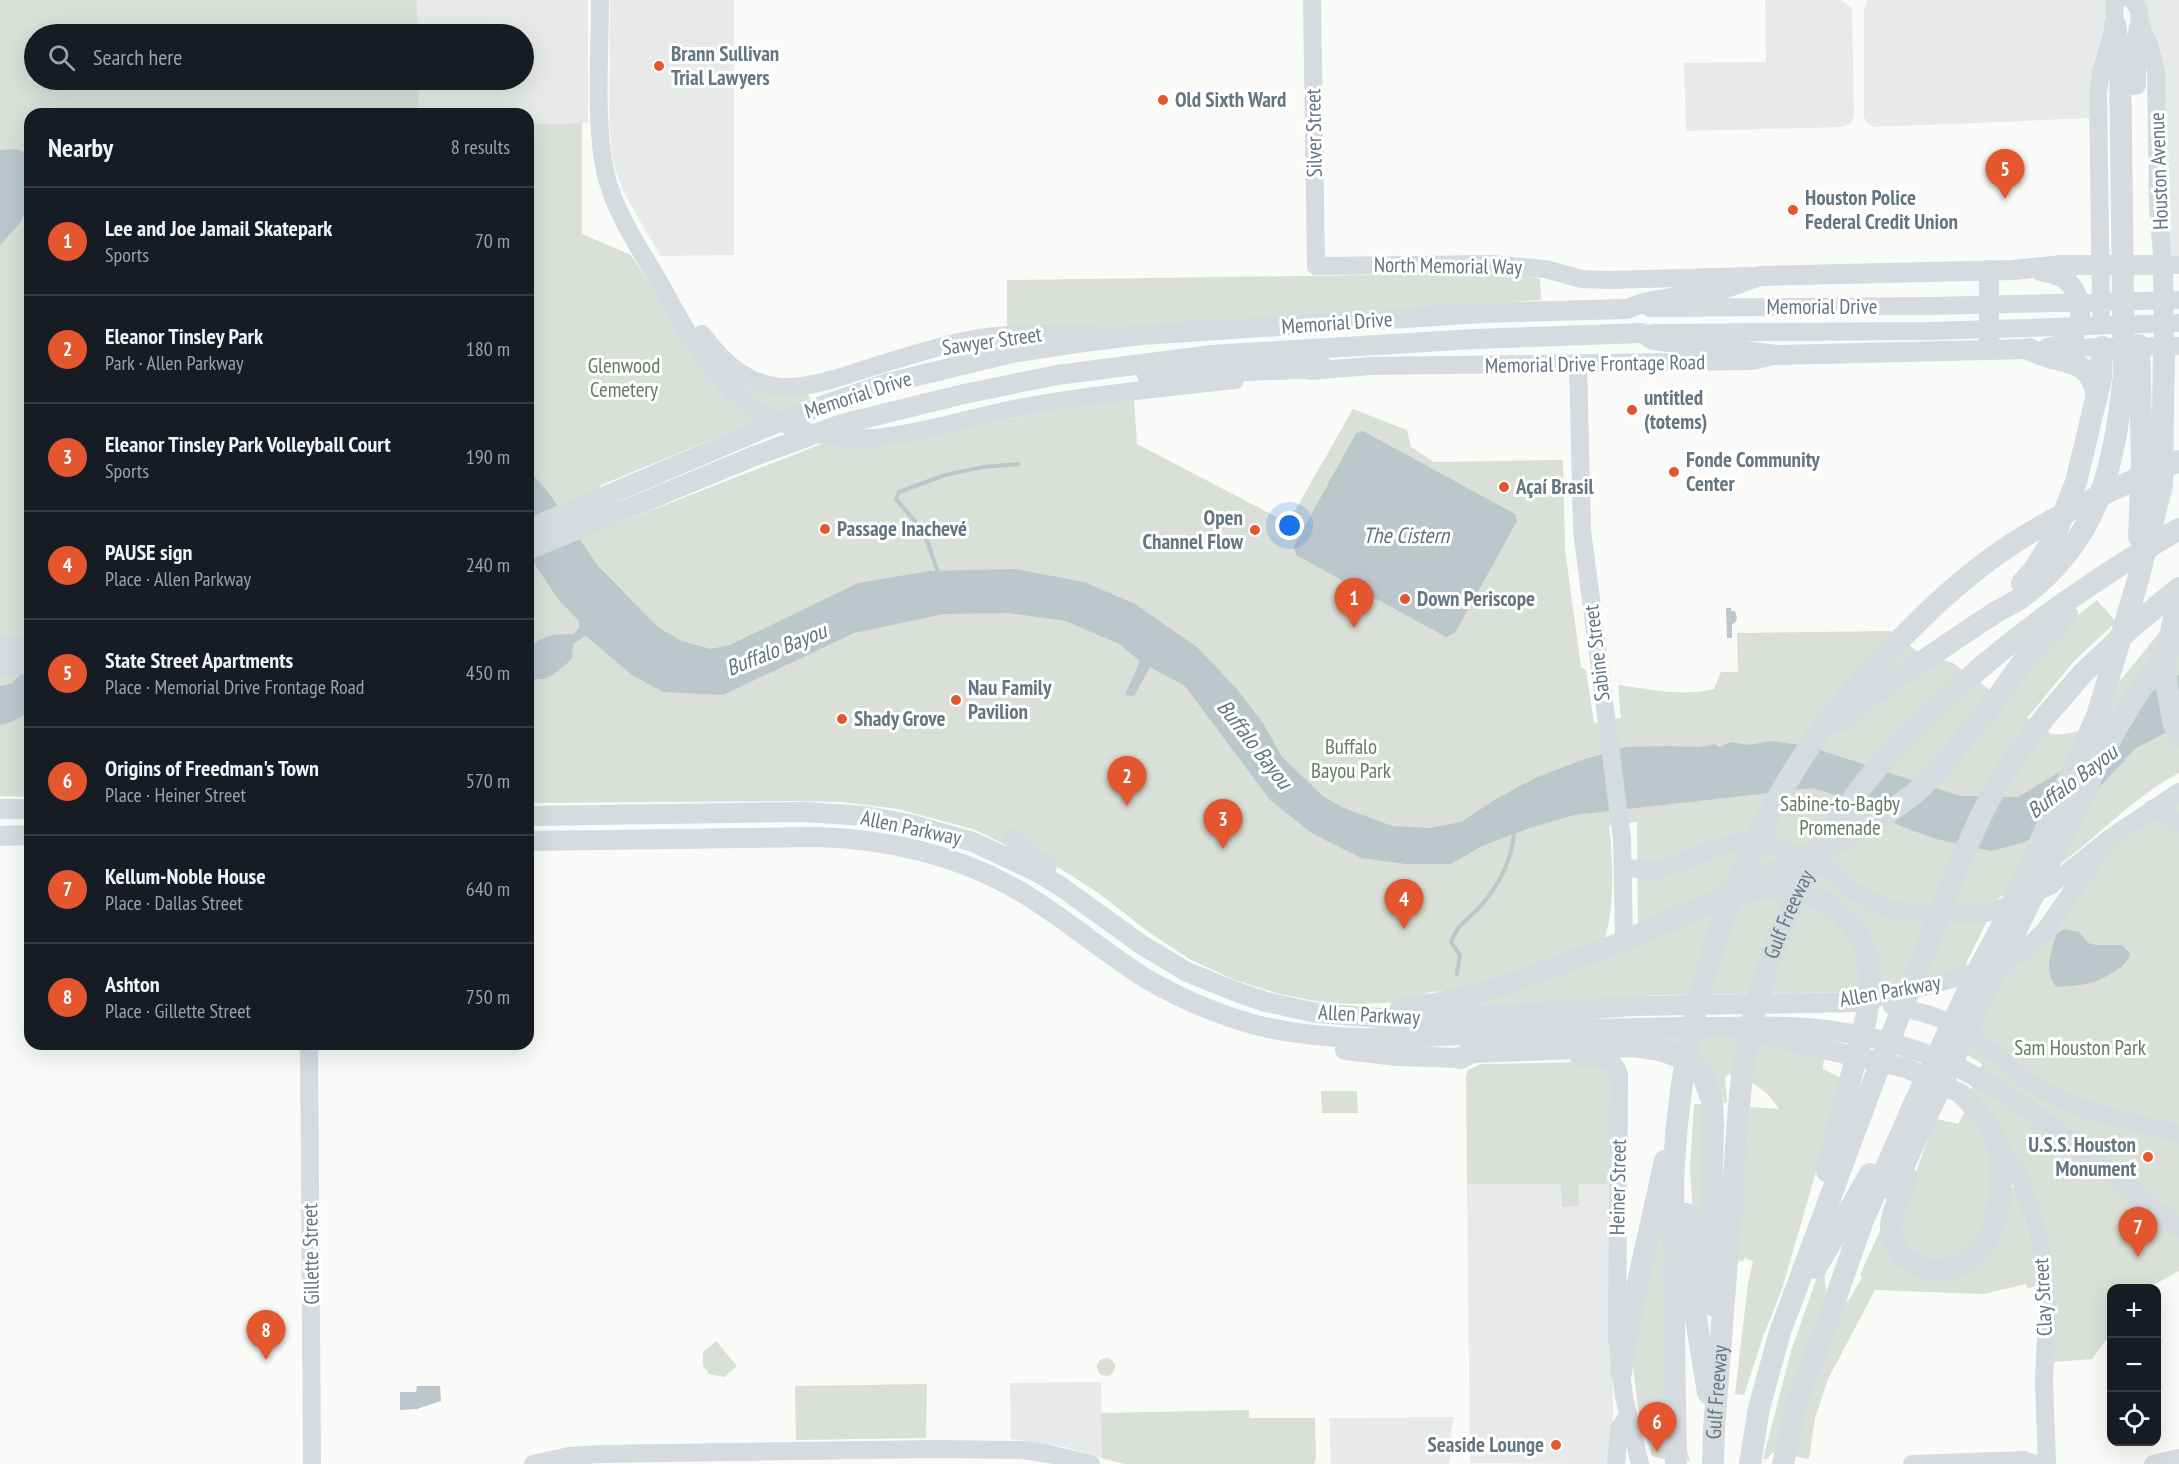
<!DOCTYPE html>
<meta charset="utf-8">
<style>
body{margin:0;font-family:"PT Sans Narrow",sans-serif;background:#20242c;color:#f1f3f6}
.controls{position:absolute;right:18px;bottom:18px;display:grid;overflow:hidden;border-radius:12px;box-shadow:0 6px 24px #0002}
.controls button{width:54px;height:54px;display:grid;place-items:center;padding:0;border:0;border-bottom:2px solid #363941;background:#171b24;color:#f1f3f6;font:30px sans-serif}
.you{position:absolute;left:1290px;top:526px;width:21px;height:21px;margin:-15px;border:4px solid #fff;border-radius:50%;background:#1a73e8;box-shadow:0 0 0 9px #1a73e833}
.badge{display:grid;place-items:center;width:39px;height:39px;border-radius:50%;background:#e4572e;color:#fff;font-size:20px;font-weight:700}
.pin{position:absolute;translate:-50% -50px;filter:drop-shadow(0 2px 3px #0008)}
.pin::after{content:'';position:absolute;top:32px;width:21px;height:18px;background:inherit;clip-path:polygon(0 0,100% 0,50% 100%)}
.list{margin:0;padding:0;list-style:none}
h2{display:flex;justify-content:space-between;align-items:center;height:78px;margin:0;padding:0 24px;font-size:26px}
h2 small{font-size:20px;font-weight:400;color:#9ea1a6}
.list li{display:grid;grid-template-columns:39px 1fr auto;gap:18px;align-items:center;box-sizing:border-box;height:108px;padding:0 24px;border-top:2px solid #363941}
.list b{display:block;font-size:22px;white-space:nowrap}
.list p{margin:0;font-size:20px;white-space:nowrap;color:#9ea1a6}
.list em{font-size:20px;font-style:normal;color:#9ea1a6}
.icon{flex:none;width:33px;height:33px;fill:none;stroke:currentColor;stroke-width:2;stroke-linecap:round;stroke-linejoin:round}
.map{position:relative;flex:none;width:2179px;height:1464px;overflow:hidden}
.search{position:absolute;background:#171b24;box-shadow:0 6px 24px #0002;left:24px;top:24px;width:510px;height:66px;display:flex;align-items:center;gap:15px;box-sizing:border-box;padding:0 21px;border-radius:33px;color:#9ea1a6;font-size:22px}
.panel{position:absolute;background:#171b24;box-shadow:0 6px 24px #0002;left:24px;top:108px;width:510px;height:942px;border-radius:18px}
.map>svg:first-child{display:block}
</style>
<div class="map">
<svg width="2179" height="1464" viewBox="0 0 2179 1464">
<rect width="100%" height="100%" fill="#fafaf8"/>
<path fill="#e8e9e9" d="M417 0H588V123L528 124V114H419L418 80H524V34H418Z
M610 0H734V255L660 256 623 191 613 162 609 123Z
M1765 0H1841L1852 8 1854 117 1850 123 1843 127 1686 131 1684 63 1766 62Z
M1868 0H2108V26L2092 118 1875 127 1867 123 1864 117V13L1865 5Z
M2144 0H2179V259H2167L2166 136 2160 71 2146 22Z
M1467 1184H1611L1613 1381V1458L1611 1464 1470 1463Z
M1101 1382 1102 1458 1065 1447 1011 1439 1010 1383Z
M1454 1417 1451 1429V1455L1449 1464H1331L1329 1418Z"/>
<path fill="#dadfd7" d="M0 0H417L418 34H34V80H418L419 114H30V797L0 796Z
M582 123V234L631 255 683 335 741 384 764 393 781 395 808 393 810 399 599 486 616 524 824 443C895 454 948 431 1015 418 1054 410 1094 406 1134 398L1137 444 1288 523 1353 409 1407 430 1411 447 1434 462 1563 460 1565 549 1581 667 1586 670 1594 723 1621 718 1618 685C1650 689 1682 697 1714 689L1721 672H1738L1737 633 1890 631 1917 651 1953 663 2002 699 2065 626 2097 600 2116 622 2074 661 2027 718C2051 734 2049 738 2079 731L2168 622 2179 616V773C2133 797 2097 838 2055 868 2037 881 2018 890 1998 898L1962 972 1928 981 1857 992 1654 995 1513 1007 1416 1012 1638 940 1637 822 1609 826C1613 856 1615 912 1604 940L1504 979 1449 991 1430 992 1407 1002 1364 1004 1326 1003 1280 994 1235 980 1191 960 1150 933 1097 892 1042 857 1021 853 976 830 898 809 841 802 792 801 528 803V124Z
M1517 273 1540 279 1541 300 1093 330 1007 331V280Z
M2179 801V1271L2148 1288H2112L2111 1333 2092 1359 2054 1362V1311L2024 1170 2006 1136 1969 1094 1982 1064 1966 1054 2006 971 2115 843Z
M1736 1036 1824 1055 1823 1069 1843 1079 1782 1289 1763 1337 1744 1395 1735 1394 1748 1284 1753 1261 1744 1258 1743 1262 1738 1260 1750 1107 1779 1109C1769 1091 1749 1078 1728 1074L1725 1078 1727 1102 1724 1103 1723 1097 1628 1037Z
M1589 1062 1604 1065 1610 1074 1611 1184H1578L1579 1206 1562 1207 1561 1184H1467L1466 1076 1468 1070 1481 1064Z
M1321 1091H1357L1358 1113H1322Z
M1694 1104H1704L1705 1286 1693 1214 1690 1168Z
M1966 1109 1989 1141 1996 1187 1981 1232 1969 1245 1948 1261 1912 1257 1897 1223 1935 1121 1937 1119 1958 1124Z
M2008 1188H2014L2023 1212 2037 1275V1284L2034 1287 2027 1288 2026 1284 1984 1294 1875 1290 1828 1379 1815 1418 1809 1459 1773 1452 1767 1459H1763L1791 1351 1816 1280 1824 1269 1826 1292 1848 1301 1862 1278 1860 1275 1884 1222 1885 1240 1958 1270Z
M1664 1196 1672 1399 1690 1461H1670L1652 1456 1638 1408 1632 1358Z
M716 1341 737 1366 724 1377 709 1374 703 1366V1352Z
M1097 1367a9 9 0 1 1 18 0a9 9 0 1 1-18 0Z
M927 1384 926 1438 796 1440 795 1386Z
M1249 1410V1418H1315L1316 1459 1314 1464H1125L1102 1458 1101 1413Z"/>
<path fill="#bbc7cb" d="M16 149 30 154V203L20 223 0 245V150Z
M1363 431 1515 514 1517 521 1455 633 1446 637 1296 555 1294 546 1356 433Z
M528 469 551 496 598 566 659 628 682 641 711 649 730 645 858 583 929 571 1014 569 1084 582 1135 604 1197 647 1236 688 1263 723 1282 757 1324 797 1344 808 1392 826 1430 828 1461 822 1496 799 1535 778 1579 761 1625 747 1669 746 1697 747 1713 745V743L1719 747 1731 742 1749 745 1771 741 1808 746 1960 796 2018 797 2063 770 2135 702 2179 675V726L2136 748 2075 813 2025 842 1991 851 1936 839 1898 825 1866 804 1812 788 1574 815 1530 828 1482 846 1451 864H1406L1361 858 1313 834 1270 800 1185 686 1150 667 1134 696 1125 695 1140 661 1119 644 1066 621 1008 613 944 614 854 633 723 695 663 692 632 675 586 636 573 644 572 659C561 668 550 681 536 679L534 681 528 675C528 669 527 661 528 655 532 635 558 634 574 634L579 628V621L558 599 528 554Z
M1726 608H1731V611H1735L1737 618 1735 623 1732 624V638H1727Z
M30 662V712L9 723 0 725V686L13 683Z
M2065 929 2079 932 2088 943 2096 945H2122L2130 953C2130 966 2102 980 2090 983 2079 986 2067 986 2056 987 2043 969 2051 953 2057 933Z
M417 1386H440L441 1401 417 1409 400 1410V1392H416Z"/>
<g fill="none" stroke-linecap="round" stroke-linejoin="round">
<path stroke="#bbc7cb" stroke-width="4" d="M938 573 928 543 918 525 896 499 899 492 945 475 983 467 1018 464
M1457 974 1460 955 1451 942C1458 924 1465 922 1477 910 1498 887 1513 861 1514 830"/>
<path stroke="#d6dbdf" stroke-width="18" d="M600 0C600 54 594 124 606 175 617 220 647 258 668 298 688 335 711 375 744 401 786 434 846 444 897 435 937 429 975 417 1013 409 1087 395 1161 388 1235 380
M1312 0 1316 266 1492 264 1545 269 1582 279 1609 280 1751 276
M2133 0 2139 10 2140 27 2149 44 2156 71 2158 208 2163 265H2179
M1650 308 1931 306 2179 300
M2101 313 2098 93 2101 72 2115 25 2114 3 2118 0
M1653 333 1930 331 2179 323
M702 334C756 407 799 391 875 366 904 357 933 348 963 341 1006 332 1050 333 1094 334
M2052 348 2179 346
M1578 364 1582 530 1622 839 1624 941
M1310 371 1370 366 1752 361 1773 356
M2152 809 2179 824
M1624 868 1659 870 1672 866 1718 847 1740 842 1773 846 1820 862 1855 893 1884 908 1904 912 1978 914 1995 911 2050 886 2110 838
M1858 1002 1927 986 2006 963 2025 950 2045 930 2110 838 2179 792
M1892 1006C1919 1011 1947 1018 1969 1034 1993 1051 2014 1073 2039 1088 2081 1113 2132 1122 2179 1134
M309 1044 312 1464
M1579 1058C1597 1058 1613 1054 1619 1075L1617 1337 1624 1397 1640 1464
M2000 1145 2020 1178 2034 1219 2044 1266 2047 1314 2044 1380 2047 1464
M533 1464 569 1456 601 1454 936 1449 1024 1450 1049 1454 1091 1464
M1616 1464 1619 1429 1628 1415
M1912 1464 2024 1460 2035 1464
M2153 1464 2179 1458"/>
<path stroke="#d6dbdf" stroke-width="20" d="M1989 270V349
M2040 271C2047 273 2056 274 2063 278 2081 289 2086 320 2072 337 2066 344 2056 346 2047 348
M1147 375 1325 368
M528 529 781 421 827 404 888 383 1012 353 1076 343 1141 335 1482 313 1626 309 1647 302 1723 289 1760 276 2013 270 2062 265H2163L2164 347
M528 550 752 457 842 424 964 394 1057 375 1212 355 1474 339 1642 333 1653 340 1777 355 2029 349
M0 648 30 645
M0 667 30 664
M0 809H30
M528 816 805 812 865 816 910 824 973 842 1037 872 1060 886 1142 945 1187 972 1234 991 1266 1002 1317 1013 1393 1019 1485 1016 1633 1006 1858 1002
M0 836 30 835
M1012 838 1030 855 1047 866
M528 841 819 837C886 839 957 855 1016 889 1063 916 1104 953 1150 981 1182 999 1216 1014 1252 1024 1339 1047 1427 1036 1516 1032 1582 1029 1648 1027 1714 1027 1739 1027 1764 1026 1788 1027 1846 1029 1907 1043 1959 1068 2010 1093 2054 1129 2098 1164 2125 1186 2152 1207 2179 1228
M1400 1008C1477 1001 1552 967 1624 941
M1762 1035 1906 1068 1960 1093 1983 1117 1997 1139
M1345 1050 1397 1056 1460 1058"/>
<g stroke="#d6dbdf" stroke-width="22">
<path d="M2135 84V58L2140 27"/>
<path d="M2029 349C2059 367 2090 353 2097 396"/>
<path d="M2139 537 2142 459 2139 345"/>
<path d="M2022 583 2033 571 2053 540 2076 482 2101 378 2102 347"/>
<path d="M2179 605 2175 612 2164 669 2173 722 2179 736"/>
<path d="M1842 721C1867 696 1897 679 1926 659 1947 645 1968 630 1990 616 2001 608 2014 604 2025 595 2101 536 2114 465 2124 375L2120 57 2115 25"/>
<path d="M1747 892C1775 885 1802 888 1826 903 1893 945 1868 1012 1852 1073 1843 1106 1835 1139 1827 1171"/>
<path d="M1624 941 1706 905 1832 845 1884 816 1915 793 1939 770 1997 698 2021 664 2067 614"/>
<path d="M1460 1058 1473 1052 1633 1046 1660 1050 1685 1059 1702 1072 1712 1101 1713 1127 1710 1253 1711 1305"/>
<path d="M1907 1177C1903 1189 1891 1215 1891 1225 1889 1258 1930 1280 1957 1266 1971 1259 1983 1248 1990 1234 1993 1229 1994 1223 1996 1217 2003 1186 2003 1171 1997 1139"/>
<path d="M1892 1190 1972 1020 2106 747C2128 707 2149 673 2179 639"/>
<path d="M1687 1214 1694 1306 1708 1393"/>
<path d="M1816 1268 1870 1174"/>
<path d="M1621 1372 1630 1318 1665 1161"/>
<path d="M1676 1464C1675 1391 1673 1317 1674 1244 1674 1217 1672 1190 1674 1164 1682 1010 1734 849 1825 724 1846 696 1870 671 1894 646 1929 609 1967 574 2009 546 2062 511 2121 485 2179 461"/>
<path id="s1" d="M1713 1464 1714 1430C1720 1350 1726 1271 1733 1191 1737 1141 1738 1089 1748 1040 1767 946 1808 856 1867 780 1886 756 1909 734 1931 713 2005 640 2090 582 2179 529"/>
<path d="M1750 1464 1759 1408 1780 1332 1874 1080 1957 869 1979 820 2002 775 2045 717 2083 673 2132 627 2179 588"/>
<path d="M1783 1464 1796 1404 1824 1332 1863 1220 1915 1102 1973 980 2003 924 2097 716 2138 580 2162 485 2164 347"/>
</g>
</g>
<g fill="#e4572e" stroke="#fff" stroke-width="2">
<circle cx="659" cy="66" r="6"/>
<circle cx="1163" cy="100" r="6"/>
<circle cx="1793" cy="210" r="6"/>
<circle cx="1632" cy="410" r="6"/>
<circle cx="1674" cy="472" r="6"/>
<circle cx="1504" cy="487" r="6"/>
<circle cx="825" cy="529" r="6"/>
<circle cx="1255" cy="530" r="6"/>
<circle cx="1405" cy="599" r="6"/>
<circle cx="956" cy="700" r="6"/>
<circle cx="842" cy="719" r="6"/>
<circle cx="2148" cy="1157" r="6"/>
<circle cx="1556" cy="1445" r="6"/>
</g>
<g text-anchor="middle" stroke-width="6" stroke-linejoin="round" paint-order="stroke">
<g font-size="21" font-weight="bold" fill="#657683" stroke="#fff" text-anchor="start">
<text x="671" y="61">Brann Sullivan<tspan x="671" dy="24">Trial Lawyers</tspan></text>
<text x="1175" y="107">Old Sixth Ward</text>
<text x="1805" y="205">Houston Police<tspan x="1805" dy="24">Federal Credit Union</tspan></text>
<text x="1644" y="405">untitled<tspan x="1644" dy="24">(totems)</tspan></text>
<text x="1686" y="467">Fonde Community<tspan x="1686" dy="24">Center</tspan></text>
<text x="1516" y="494">Açaí Brasil</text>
<text x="1243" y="525" text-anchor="end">Open<tspan x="1243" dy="24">Channel Flow</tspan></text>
<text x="837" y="536">Passage Inachevé</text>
<text x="1417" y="606">Down Periscope</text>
<text x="968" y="695">Nau Family<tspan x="968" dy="24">Pavilion</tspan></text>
<text x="854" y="726">Shady Grove</text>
<text x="2136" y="1152" text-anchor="end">U.S.S. Houston<tspan x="2136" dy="24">Monument</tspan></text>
<text x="1544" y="1452" text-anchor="end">Seaside Lounge</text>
</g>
<g font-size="21" fill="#657683" stroke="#fff">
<text transform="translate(1314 133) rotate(-91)" y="7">Silver Street</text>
<text transform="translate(2159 171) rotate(-92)" y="7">Houston Avenue</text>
<text transform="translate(1448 266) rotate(1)" y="7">North Memorial Way</text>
<text x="1822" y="314">Memorial Drive</text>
<text transform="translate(1337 323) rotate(-4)" y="7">Memorial Drive</text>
<text transform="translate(992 341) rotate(-8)" y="7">Sawyer Street</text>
<text transform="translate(1595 364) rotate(-1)" y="7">Memorial Drive Frontage Road</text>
<text transform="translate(858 395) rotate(-18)" y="7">Memorial Drive</text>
<text transform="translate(1597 653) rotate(-97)" y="7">Sabine Street</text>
<text transform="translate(911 828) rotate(12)" y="7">Allen Parkway</text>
<text dy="7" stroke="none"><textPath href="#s1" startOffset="558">Gulf Freeway</textPath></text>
<text transform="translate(1890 991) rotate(-10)" y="7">Allen Parkway</text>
<text transform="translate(1369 1015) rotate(3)" y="7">Allen Parkway</text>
<text transform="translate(1618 1187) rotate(-89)" y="7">Heiner Street</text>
<text transform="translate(311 1254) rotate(-91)" y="7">Gillette Street</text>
<text transform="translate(2043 1297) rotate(-93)" y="7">Clay Street</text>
<text dy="7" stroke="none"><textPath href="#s1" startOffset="72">Gulf Freeway</textPath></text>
</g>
<g font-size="21" fill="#687a64" stroke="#fff">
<text x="624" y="373">Glenwood<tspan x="624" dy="24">Cemetery</tspan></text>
<text x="1351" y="754">Buffalo<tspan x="1351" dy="24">Bayou Park</tspan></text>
<text x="1840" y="811">Sabine-to-Bagby<tspan x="1840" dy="24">Promenade</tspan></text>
<text x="2080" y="1055">Sam Houston Park</text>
</g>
<g font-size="22" font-style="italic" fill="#60757c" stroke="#fff">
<text x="1406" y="543">The Cistern</text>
<text transform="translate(776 649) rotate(-22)" y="8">Buffalo Bayou</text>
<text transform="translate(1255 744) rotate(52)" y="8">Buffalo Bayou</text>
<text transform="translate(2072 781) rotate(-37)" y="8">Buffalo Bayou</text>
</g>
</g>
</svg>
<div class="controls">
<button>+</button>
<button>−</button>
<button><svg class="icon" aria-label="locate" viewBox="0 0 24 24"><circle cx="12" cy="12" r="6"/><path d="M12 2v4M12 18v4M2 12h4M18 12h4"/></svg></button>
</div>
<div class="you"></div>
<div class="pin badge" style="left:1354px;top:628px">1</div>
<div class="pin badge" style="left:1127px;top:806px">2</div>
<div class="pin badge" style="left:1223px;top:849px">3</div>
<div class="pin badge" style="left:1404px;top:929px">4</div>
<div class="pin badge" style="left:2005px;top:199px">5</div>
<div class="pin badge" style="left:1657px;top:1452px">6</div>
<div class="pin badge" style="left:2138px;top:1257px">7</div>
<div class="pin badge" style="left:266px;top:1360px">8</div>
<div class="search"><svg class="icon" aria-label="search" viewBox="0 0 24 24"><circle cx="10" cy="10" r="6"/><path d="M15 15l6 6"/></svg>Search here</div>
<section class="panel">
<h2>Nearby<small>8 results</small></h2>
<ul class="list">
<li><span class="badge">1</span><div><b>Lee and Joe Jamail Skatepark</b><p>Sports</p></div><em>70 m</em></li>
<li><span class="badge">2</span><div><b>Eleanor Tinsley Park</b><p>Park · Allen Parkway</p></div><em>180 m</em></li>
<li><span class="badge">3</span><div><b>Eleanor Tinsley Park Volleyball Court</b><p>Sports</p></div><em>190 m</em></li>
<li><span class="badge">4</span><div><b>PAUSE sign</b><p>Place · Allen Parkway</p></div><em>240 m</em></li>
<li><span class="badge">5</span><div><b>State Street Apartments</b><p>Place · Memorial Drive Frontage Road</p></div><em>450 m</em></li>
<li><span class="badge">6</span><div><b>Origins of Freedman's Town</b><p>Place · Heiner Street</p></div><em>570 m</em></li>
<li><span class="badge">7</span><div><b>Kellum-Noble House</b><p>Place · Dallas Street</p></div><em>640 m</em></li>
<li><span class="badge">8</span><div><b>Ashton</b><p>Place · Gillette Street</p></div><em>750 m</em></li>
</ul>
</section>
</div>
